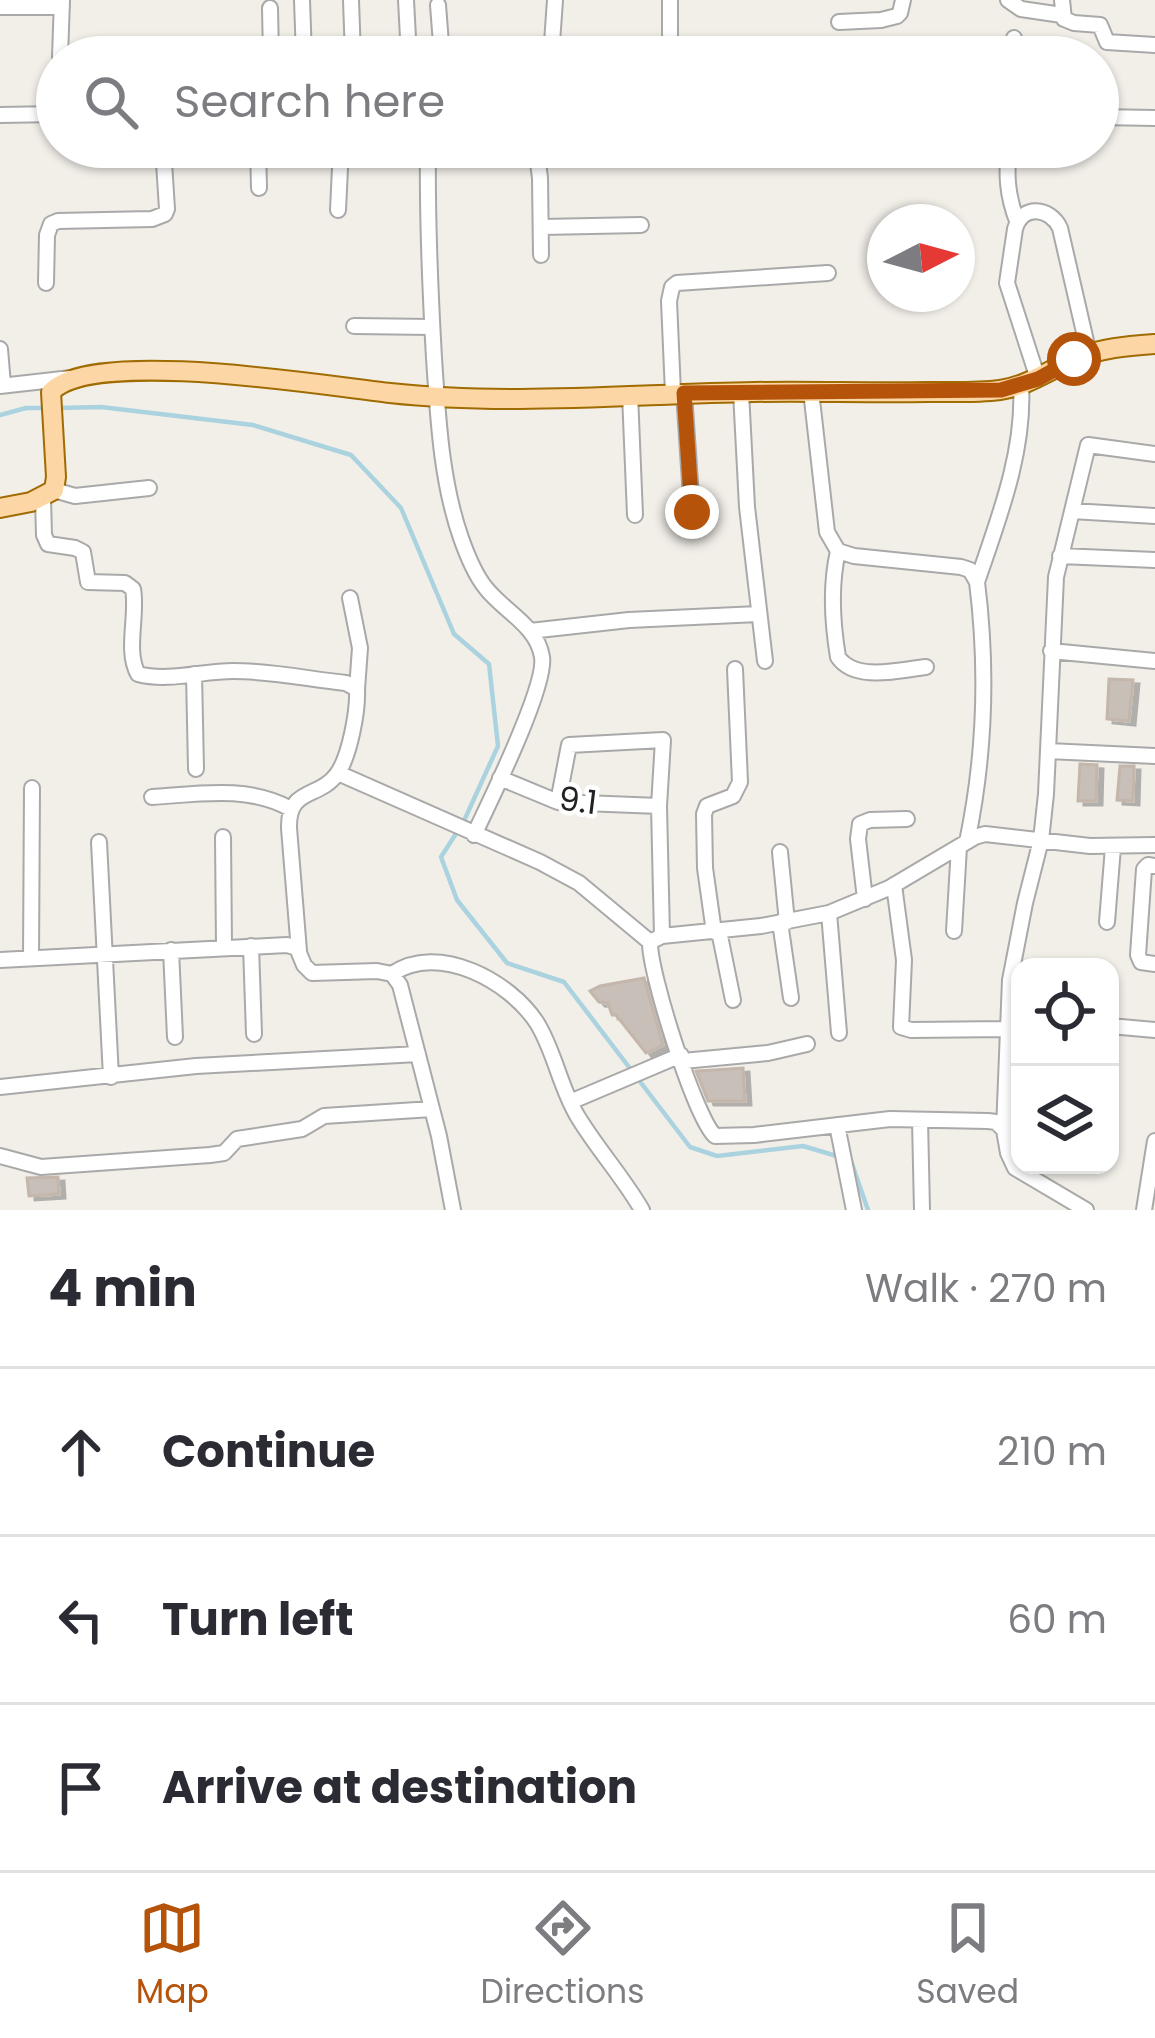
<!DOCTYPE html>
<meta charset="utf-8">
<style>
body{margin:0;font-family:Poppins,sans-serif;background:#f7f7f7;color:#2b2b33}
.controls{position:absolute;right:36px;bottom:36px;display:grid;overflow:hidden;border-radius:24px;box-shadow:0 3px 9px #0004}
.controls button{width:108px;height:108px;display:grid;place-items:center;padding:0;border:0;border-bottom:3px solid #e1e1e2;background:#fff;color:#2b2b33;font:60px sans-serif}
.compass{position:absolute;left:867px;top:204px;width:108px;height:108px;border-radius:50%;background:#fff;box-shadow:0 3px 9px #0004;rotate:84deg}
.stop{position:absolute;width:36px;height:36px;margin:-27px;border:9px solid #b45309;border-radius:50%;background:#fff}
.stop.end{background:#b45309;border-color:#fff;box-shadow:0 3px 12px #0008}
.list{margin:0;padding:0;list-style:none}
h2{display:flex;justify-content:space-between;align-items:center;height:156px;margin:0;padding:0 48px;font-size:51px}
h2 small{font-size:39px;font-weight:400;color:#7c7c81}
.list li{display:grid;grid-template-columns:78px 1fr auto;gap:36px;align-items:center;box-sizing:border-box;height:168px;padding:0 48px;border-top:3px solid #e1e1e2}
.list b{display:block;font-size:45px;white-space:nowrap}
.list em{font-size:39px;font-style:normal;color:#7c7c81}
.icon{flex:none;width:66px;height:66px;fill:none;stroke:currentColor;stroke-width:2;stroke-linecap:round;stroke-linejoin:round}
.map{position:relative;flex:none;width:1155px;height:1210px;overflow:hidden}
.search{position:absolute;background:#fff;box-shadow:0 3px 9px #0004;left:36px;right:36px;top:36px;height:132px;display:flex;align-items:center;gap:30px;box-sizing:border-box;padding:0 42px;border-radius:66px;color:#7c7c81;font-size:45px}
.sheet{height:660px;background:#fff}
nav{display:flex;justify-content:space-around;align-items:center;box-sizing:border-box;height:168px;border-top:3px solid #e1e1e2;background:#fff;font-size:33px;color:#7c7c81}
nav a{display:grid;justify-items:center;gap:6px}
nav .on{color:#b45309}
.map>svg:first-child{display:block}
</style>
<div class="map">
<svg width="1155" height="1210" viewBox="0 0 1155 1210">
<defs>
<filter id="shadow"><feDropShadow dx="6" dy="4" stdDeviation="0" flood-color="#0004"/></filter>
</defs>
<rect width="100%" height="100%" fill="#f2efe9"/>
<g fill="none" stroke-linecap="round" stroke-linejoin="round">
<path stroke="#aad3df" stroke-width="4.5" d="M59 408 101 407 253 425 351 455 401 508 454 634 489 664 498 746 463 823
M0 415 26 408H47
M457 832 441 857 457 900 507 963 564 982 690 1147 717 1156 803 1146 840 1157
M851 1161 868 1210"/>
</g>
<path fill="#c7bfb8" stroke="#c4b6ab" stroke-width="3" filter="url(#shadow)" d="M1109 679 1133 680 1129 721 1107 719Z
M1080 764 1097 765 1096 801H1078Z
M1120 766H1134L1133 801 1117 800Z
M644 978 663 1045 646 1053 616 1015H612L608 1003 599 1002 590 991 600 986Z
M743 1068 745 1101H708L696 1071Z
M58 1177 59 1194 29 1196 27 1178Z"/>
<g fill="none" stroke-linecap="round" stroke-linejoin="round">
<g stroke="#a9a9a9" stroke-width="18">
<path id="minor" d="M302 0 304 57
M351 0 353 57
M406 0 409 57
M1008 0 1021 9 1062 15
M1062 0 1064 19 1074 23 1100 25 1107 42 1155 45
M438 5 442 57
M0 7H62
M270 8 271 57
M839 22 881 20 897 16 900 13 903 0
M60 57 62 0
M551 57 555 0
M658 57 668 53 670 48V0
M1013 57 1014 38
M0 115 57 114
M1098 117 1155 118
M258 147 259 188
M428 147C427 217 430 287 434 358 438 417 441 481 461 538 467 555 474 573 485 587 503 611 537 625 542 657 547 686 489 803 474 835
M536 147 540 178 541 255
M1009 147C1006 174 1007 195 1017 221
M338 210 341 147
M542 227 641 225
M46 283 47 235 51 224 58 221 152 219 165 214 167 209 163 147
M354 326 432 327
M0 349 3 385
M1038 379 1007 283 1015 229C1022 204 1050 207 1060 228L1089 354
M0 386 71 378
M811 391 827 532 838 551 854 556 961 567 970 570 977 582C988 670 985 756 967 842
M741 392 747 507 765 661
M673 393 669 301 672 287 677 283 828 273
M684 393 692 512
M630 394 635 515
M54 490 75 496 149 488
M43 498 44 535 48 544 75 548 83 552 88 582 125 583 133 589C138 615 125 651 138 674 168 682 202 671 233 671 271 671 308 679 346 683L357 689C358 710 350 756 337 774 319 799 288 787 289 828L299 951
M1072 511 1155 516
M838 551C830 586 832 621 838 657 855 682 899 670 926 667
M1060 556 1155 560
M977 582C998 520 1025 452 1021 385
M350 598 360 648 357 689
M530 631 629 620 758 614
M1051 651 1155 661
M194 674 196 769
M1048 751 1155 756
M338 773 540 862 579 883 650 942
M500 778 558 802 659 806
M152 797C198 794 249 785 291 809
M558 802 569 745 663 740 659 806 662 936
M223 837 224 947
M99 842 111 1077
M780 852 787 922
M1155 866 1148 865 1144 869 1138 955 1141 962 1155 964
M894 885 904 960 901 1027 911 1030 1007 1029
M865 899 858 839 860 824 870 820 907 819
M829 913 839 1033
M780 922 791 998
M1107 922 1113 847
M719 931 733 1000
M954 931 959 847
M714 932 705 868 704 814 707 806 733 796 740 782 735 669
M251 946 254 1034
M171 950 175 1037
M31 958 32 788
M0 960 287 945 297 948 304 965 312 973 377 971 392 974 400 985 439 1136 453 1210
M392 974C438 942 510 981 537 1023 555 1052 560 1088 578 1117 598 1150 623 1177 642 1210
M1110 1026 1155 1030
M683 1061 768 1053 807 1044
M0 1087 196 1066 418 1054
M570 1102 681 1055
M920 1120 922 1210
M837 1125 854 1210
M1004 1130 1010 980 1025 903 1041 840 1046 794 1056 577 1088 445 1155 454
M0 1156 41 1167 210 1155 224 1153 237 1139 302 1129 324 1116 432 1109
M1086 1210 1015 1168 1008 1153 1004 1130 996 1122 988 1121 890 1119 754 1135 715 1136C695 1117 649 972 650 942L662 936 761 926 829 913 889 888 975 837 985 834 1090 846 1155 845
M1144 1210 1155 1141"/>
</g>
<g stroke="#a06b00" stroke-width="22">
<path id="major" d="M0 508 31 502 54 490 56 477 51 392C91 347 327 386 390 393 509 406 634 394 754 392 812 391 869 393 927 392 951 392 976 393 1000 390 1028 386 1049 370 1075 359 1100 348 1128 346 1155 344"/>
</g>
<use href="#minor" stroke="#fff" stroke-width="14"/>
<use href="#major" stroke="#fcd6a4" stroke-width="18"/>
</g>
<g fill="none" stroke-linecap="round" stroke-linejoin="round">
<path stroke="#b45309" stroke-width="15" d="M692 512 684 393 1001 390 1038 379 1074 359"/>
</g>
<g text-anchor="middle" stroke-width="9" stroke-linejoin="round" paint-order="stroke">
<g font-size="33" fill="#222" stroke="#fff">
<text transform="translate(578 800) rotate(7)" y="12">9.1</text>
</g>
</g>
</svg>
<div class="controls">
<button><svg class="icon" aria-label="locate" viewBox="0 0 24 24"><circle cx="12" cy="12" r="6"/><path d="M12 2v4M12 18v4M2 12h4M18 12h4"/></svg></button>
<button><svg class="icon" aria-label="layers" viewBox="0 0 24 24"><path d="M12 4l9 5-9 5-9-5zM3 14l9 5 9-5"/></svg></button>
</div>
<svg class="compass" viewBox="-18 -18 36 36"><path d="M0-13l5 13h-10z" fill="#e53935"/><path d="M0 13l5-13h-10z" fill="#7c7c81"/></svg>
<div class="stop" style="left:1074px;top:359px"></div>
<div class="stop end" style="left:692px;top:512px"></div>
<div class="search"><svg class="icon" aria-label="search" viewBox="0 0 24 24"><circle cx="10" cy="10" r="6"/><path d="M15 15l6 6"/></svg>Search here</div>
</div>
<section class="sheet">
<h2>4 min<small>Walk · 270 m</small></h2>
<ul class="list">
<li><svg class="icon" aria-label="ahead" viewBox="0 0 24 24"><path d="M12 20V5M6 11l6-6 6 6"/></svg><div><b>Continue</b></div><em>210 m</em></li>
<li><svg class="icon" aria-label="left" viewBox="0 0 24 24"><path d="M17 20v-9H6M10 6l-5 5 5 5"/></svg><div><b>Turn left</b></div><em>60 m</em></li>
<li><svg class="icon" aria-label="arrive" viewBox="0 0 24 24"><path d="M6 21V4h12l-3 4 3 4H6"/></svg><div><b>Arrive at destination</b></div></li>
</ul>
</section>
<nav>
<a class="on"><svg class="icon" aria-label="map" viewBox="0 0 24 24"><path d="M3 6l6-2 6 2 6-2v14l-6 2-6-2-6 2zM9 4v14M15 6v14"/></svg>Map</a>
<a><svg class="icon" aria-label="directions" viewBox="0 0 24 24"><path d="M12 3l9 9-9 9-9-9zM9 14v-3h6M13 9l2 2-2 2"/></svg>Directions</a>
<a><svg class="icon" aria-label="saved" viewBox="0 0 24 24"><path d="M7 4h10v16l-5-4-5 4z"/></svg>Saved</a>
</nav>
